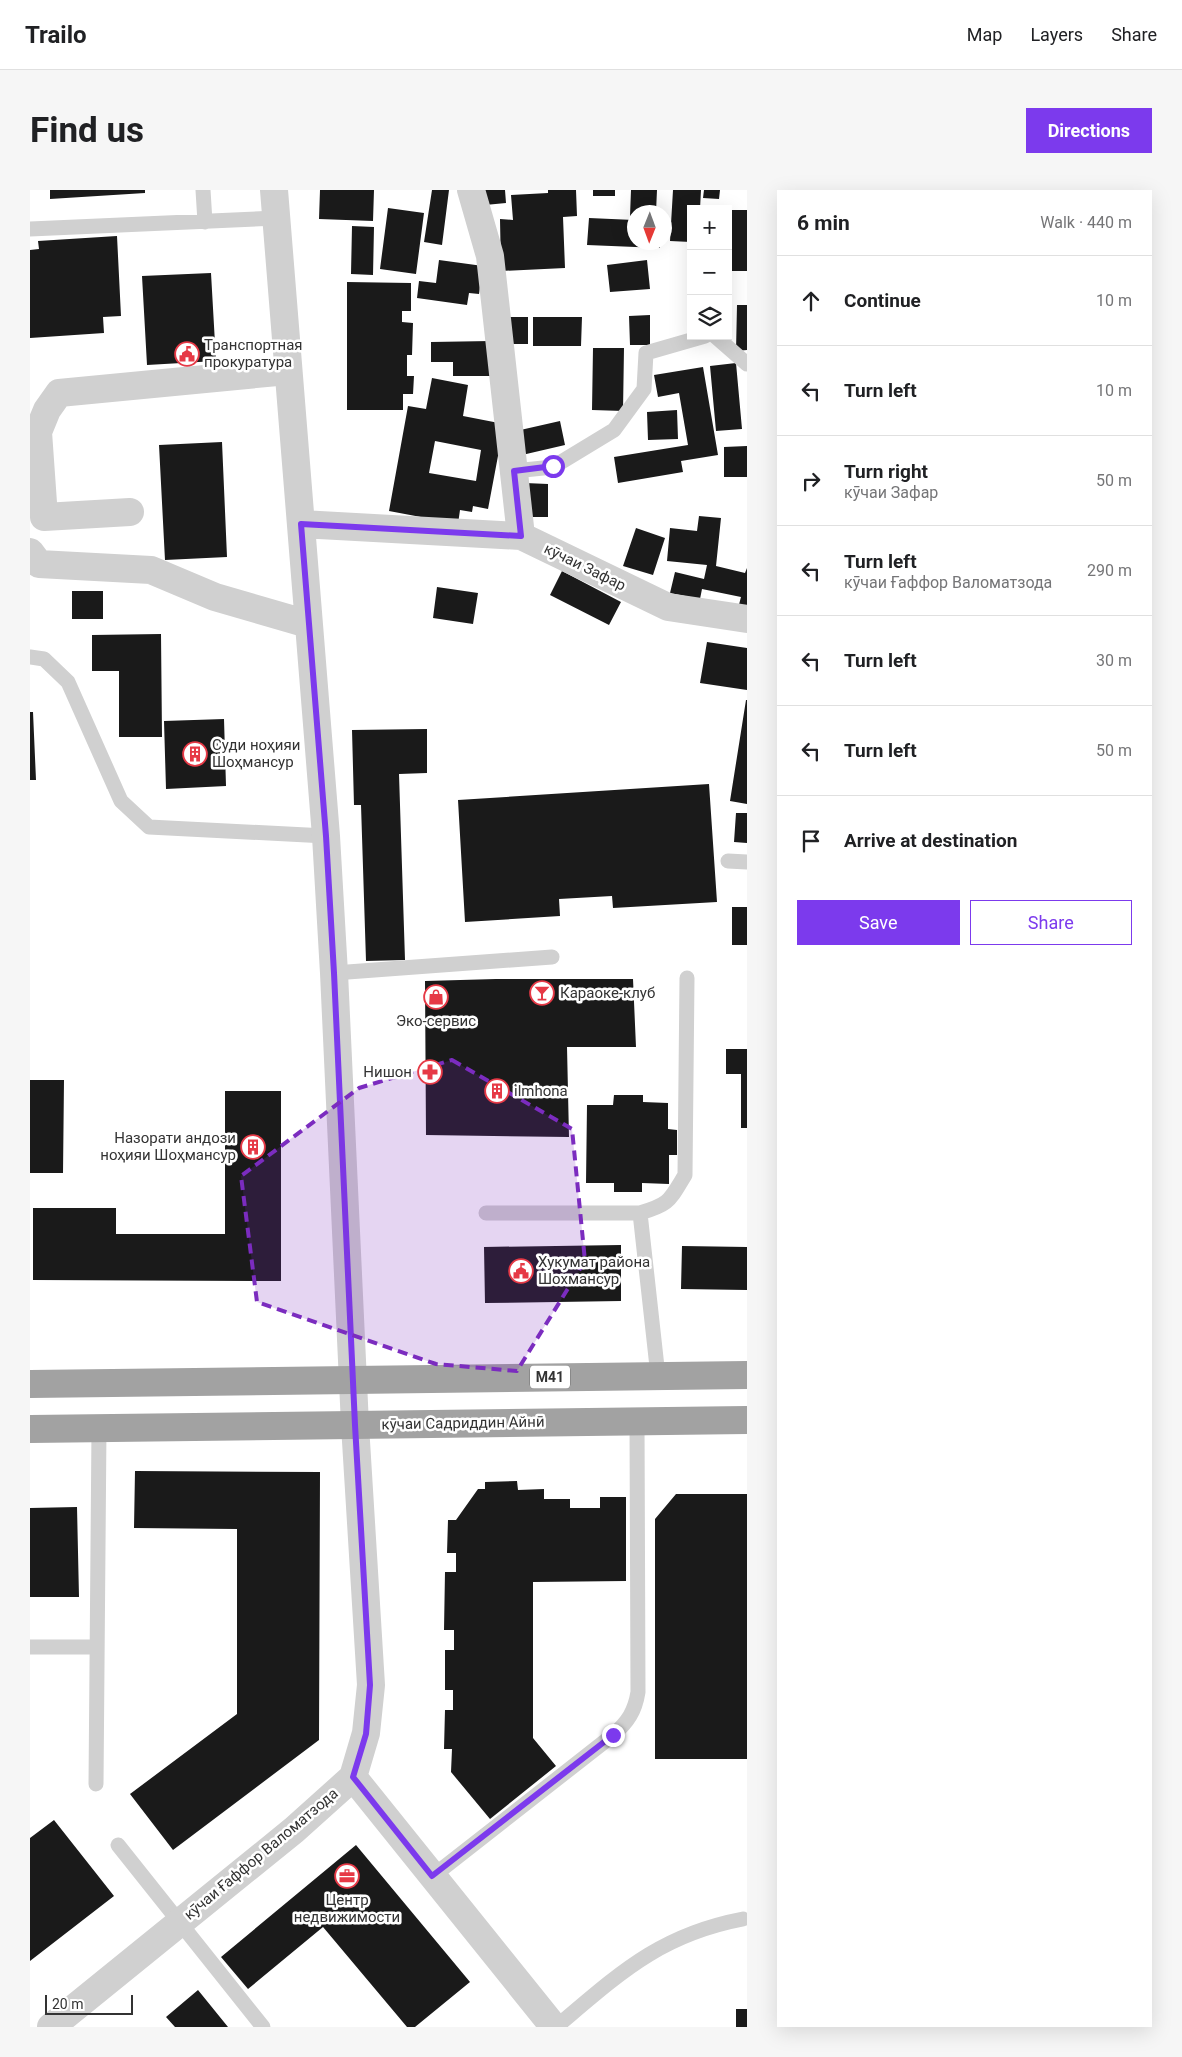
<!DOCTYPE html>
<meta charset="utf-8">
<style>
body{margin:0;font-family:Roboto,sans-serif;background:#f6f6f6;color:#202124}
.controls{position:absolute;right:15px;top:15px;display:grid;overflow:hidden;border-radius:0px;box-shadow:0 5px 20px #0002}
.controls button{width:45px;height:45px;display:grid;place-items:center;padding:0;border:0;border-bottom:1px solid #e0e0e0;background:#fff;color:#202124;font:25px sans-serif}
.compass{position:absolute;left:597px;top:15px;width:45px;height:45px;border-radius:50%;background:#fff;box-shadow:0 5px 20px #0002;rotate:181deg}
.scale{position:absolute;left:15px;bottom:12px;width:88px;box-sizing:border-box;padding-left:5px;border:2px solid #333;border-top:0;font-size:14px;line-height:18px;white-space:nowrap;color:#333;-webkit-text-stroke:4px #fff;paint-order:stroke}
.stop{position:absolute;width:15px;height:15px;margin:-11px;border:4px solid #7c3aed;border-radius:50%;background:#fff}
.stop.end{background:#7c3aed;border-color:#fff;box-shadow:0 1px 5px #0008}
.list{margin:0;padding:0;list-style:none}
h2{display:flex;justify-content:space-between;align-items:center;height:65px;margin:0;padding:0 20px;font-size:21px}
h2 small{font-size:16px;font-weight:400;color:#757577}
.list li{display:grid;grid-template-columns:32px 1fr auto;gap:15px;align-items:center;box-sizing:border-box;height:90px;padding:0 20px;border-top:1px solid #e0e0e0}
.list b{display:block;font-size:19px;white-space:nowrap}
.list p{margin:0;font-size:16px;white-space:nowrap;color:#757577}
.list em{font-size:16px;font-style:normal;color:#757577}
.actions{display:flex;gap:10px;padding:15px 20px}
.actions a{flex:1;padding:11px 0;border:1px solid #7c3aed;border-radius:0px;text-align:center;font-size:18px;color:#7c3aed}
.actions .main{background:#7c3aed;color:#fff}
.icon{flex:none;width:28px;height:28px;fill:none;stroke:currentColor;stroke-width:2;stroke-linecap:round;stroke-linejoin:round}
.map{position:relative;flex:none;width:717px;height:1837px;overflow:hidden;border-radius:0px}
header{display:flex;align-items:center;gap:30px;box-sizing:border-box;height:70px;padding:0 25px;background:#fff;border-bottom:1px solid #e0e0e0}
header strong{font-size:24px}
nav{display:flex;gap:28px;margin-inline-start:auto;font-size:18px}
.intro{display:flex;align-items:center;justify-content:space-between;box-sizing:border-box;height:120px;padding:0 30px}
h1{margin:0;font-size:35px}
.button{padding:12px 22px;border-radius:0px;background:#7c3aed;color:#fff;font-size:18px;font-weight:700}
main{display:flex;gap:30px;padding:0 30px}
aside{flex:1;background:#fff;border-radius:0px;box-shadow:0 5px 20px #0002}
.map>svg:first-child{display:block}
</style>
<header>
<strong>Trailo</strong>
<nav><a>Map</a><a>Layers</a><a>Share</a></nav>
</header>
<div class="intro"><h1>Find us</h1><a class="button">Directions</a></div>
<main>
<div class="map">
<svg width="717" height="1837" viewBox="0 0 717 1837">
<rect width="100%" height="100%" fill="#fff"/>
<path fill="#1a1a1a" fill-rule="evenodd" d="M20 0H115V3L20 9Z
M290 0H344L343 31 289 29Z
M402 0H419L412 55 394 52Z
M453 0H475L476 13 455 15Z
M518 0H546L547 26 533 27 535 78 471 81 470 29 483 30 481 5 518 3Z
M563 0H585V6H563Z
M601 0H627L626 22H604V26H600Z
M643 0H671L670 19H661V52L640 51Z
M674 0H690L689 9 673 8Z
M358 18 394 23 386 84 350 79Z
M700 20H717V81H698Z
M559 28 604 30V52H630V58L557 55Z
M322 36 344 37 343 85 321 84Z
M87 46 91 126 73 127 74 143 0 148V60L9 59 8 51Z
M409 70 453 76 449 104 439 103 437 115 387 108 389 91 406 93Z
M617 70 620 99 580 102 577 75Z
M181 83 186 171 117 175 112 86Z
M317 92 381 93V121H372V132L383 133 382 165H377V186H384L383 204H373V220H317Z
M707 115H717V160L706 161Z
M620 125V155H600L599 126Z
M479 127H498V154H480Z
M503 127H552L551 156H503Z
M461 151 462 186H423V172H401V152Z
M563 158H594L593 221 562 220Z
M706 173 712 239 686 241 680 176Z
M673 177 688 265 651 271 653 282 588 293 584 267 658 255 649 203 628 207 624 185Z
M402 188 438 195 433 226 474 234 458 319 443 316 442 322 430 320 428 334 359 321 378 216 396 219ZM405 251 451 260 446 291 399 283Z
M647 220 648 249 618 250 617 222Z
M530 231 535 255 492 265 486 241Z
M192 252 197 367 135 370 129 255Z
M717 256V287H694V257Z
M495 293 518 294V327H495Z
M669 326 691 328 686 376 715 383 717 378V423L707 422 711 407 672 399 670 409 640 403 645 382 674 389 677 375 637 371 640 338 667 341Z
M606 338 635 348 623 385 593 376Z
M532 381 591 412 579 435 520 405Z
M407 397 448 403 443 434 403 428Z
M42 401H73V429H42Z
M131 444 132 547H89V481H62V445Z
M677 452 717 458V500L670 493Z
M716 510H717V614L700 611Z
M0 522H3L6 590H0Z
M194 529 196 596 136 599 134 531Z
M397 539V583L369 584 375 770 336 771 331 615H324L322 540Z
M679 594 687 712 583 718 582 706 529 709 530 726 435 732 428 610Z
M706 623H717V653L704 652Z
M702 717H717V755H702Z
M466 789H603L606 857H537L539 947 396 945 395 791Z
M696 859H717V938H711V884H696Z
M0 890H34L33 983H0Z
M195 901H251V1091L3 1090V1018H86V1044H195Z
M584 905H613V912L638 913V939L647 940V965H639V994L612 993V1002H584V993H556L557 915H583Z
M591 1055V1111L455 1113 454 1057Z
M652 1056 717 1057V1100L651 1099Z
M105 1281 290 1282 289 1550 143 1660 100 1604 207 1524V1339L104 1338Z
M487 1291 488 1300 514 1299V1309H540V1318H570V1307H596V1391L503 1392V1548L526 1576 460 1629 421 1582 422 1559H414L415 1520H423V1500H415V1460H424V1440H414L415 1382H426V1363H417L418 1330H426L448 1299H455V1292Z
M646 1304H717V1569H625V1329Z
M47 1317 49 1407H0V1318Z
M24 1630 84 1706 0 1771V1648Z
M326 1655 440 1792 385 1837H377L293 1737 218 1799 191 1767Z
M168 1800 198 1837H145L136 1827Z
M706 1819H717V1837H706Z"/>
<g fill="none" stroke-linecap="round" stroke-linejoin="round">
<path stroke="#d0d0d0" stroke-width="15" d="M173 0 175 32
M0 39 247 28
M685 146 717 174
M484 281 523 277 584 240 614 199 616 163 675 146
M0 467 14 469 38 492 91 611 119 637 296 646
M698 671 717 672
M304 783 522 767
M456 1023H610L628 1186
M610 1023C640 1014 639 1011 655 985L657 788
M0 1457H67
M66 1594 69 1238
M88 1655 233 1837
M403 1686 583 1545C598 1532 605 1521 608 1502L607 1231
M526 1837C589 1784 629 1745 713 1729"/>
<path stroke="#d0d0d0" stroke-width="28" d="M441 0 460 66 491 346
M100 322 14 327 8 242 17 220 29 203 258 181
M271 334 491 346 638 417 717 429
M0 362 9 374 121 380 185 407 278 434
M323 1587 524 1837
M21 1837 264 1640 323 1587 336 1543 341 1495 325 1235 304 783 296 646 244 0"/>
<path stroke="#a2a2a2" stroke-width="28" d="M0 1194 717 1185
M0 1239 717 1230"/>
</g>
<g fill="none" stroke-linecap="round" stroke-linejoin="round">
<path stroke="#7c3aed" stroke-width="6" d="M523 276 484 281 491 346 271 334 296 646 304 783 325 1235 340 1495 336 1544 323 1587 402 1686 583 1545"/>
</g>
<path fill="#7b2cbf" fill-opacity="0.2" stroke="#7b2cbf" stroke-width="4" stroke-dasharray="10 6" stroke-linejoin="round" d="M422 870 542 939 555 1071 487 1181 406 1174 227 1112 211 986 329 898Z"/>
<defs>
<g id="civic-ring" transform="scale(1.25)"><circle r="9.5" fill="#fff" stroke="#e63946" stroke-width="1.5"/><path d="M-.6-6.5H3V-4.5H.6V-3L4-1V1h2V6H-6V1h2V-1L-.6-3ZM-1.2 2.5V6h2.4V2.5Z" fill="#e63946"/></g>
<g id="building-ring" transform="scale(1.25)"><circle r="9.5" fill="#fff" stroke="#e63946" stroke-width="1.5"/><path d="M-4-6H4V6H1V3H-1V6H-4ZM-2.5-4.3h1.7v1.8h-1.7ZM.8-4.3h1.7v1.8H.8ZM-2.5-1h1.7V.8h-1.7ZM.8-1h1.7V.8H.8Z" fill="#e63946"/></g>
<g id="bar-ring" transform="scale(1.25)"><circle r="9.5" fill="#fff" stroke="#e63946" stroke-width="1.5"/><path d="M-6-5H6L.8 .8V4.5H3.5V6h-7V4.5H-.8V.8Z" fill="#e63946"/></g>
<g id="shop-ring" transform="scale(1.25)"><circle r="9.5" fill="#fff" stroke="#e63946" stroke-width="1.5"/><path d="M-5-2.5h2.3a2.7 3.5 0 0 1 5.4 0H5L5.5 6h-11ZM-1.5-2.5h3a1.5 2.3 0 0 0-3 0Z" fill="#e63946"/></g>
<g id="pharmacy-ring" transform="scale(1.25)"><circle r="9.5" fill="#fff" stroke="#e63946" stroke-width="1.5"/><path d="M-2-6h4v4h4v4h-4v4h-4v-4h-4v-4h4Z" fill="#e63946"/></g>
<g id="office-ring" transform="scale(1.25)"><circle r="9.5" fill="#fff" stroke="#e63946" stroke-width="1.5"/><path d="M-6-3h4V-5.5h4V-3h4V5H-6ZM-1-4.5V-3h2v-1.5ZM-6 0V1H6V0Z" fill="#e63946"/></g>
</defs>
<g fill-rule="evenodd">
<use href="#civic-ring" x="157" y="164"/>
<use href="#building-ring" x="165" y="564"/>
<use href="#bar-ring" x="512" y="803"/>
<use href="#shop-ring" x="406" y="807"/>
<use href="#pharmacy-ring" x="400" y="882"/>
<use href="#building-ring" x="467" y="901"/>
<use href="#building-ring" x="223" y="957"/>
<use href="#civic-ring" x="491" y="1081"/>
<use href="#office-ring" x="317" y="1686"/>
</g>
<g text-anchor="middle" stroke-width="5" stroke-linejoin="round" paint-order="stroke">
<rect fill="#fff" stroke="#707070" stroke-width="1" x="500" y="1175.5" width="40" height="23" rx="4"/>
<g font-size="14" font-weight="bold" fill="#333">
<text x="520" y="1192">M41</text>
</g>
<g font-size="15" fill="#333" stroke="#fff" text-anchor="start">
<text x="174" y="160">Транспортная<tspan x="174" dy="17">прокуратура</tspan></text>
<text x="182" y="560">Суди ноҳияи<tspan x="182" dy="17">Шоҳмансур</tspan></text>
<text x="530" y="808">Караоке-клуб</text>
<text x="406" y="836" text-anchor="middle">Эко-сервис</text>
<text x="382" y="887" text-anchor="end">Нишон</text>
<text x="484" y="906">ilmhona</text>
<text x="206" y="953" text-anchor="end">Назорати андози<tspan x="206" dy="17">ноҳияи Шоҳмансур</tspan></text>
<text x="508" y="1077">Хукумат района<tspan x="508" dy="17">Шохмансур</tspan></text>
<text x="317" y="1715" text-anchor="middle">Центр<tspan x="317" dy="17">недвижимости</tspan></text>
</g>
<g font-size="15" fill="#333" stroke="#fff">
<text transform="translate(555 377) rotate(26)" y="5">кӯчаи Зафар</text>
<text transform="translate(433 1233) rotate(-1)" y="5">кӯчаи Садриддин Айнӣ</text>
<text transform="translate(231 1664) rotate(-40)" y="5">кӯчаи Ғаффор Валоматзода</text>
</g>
</g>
</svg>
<div class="controls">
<button>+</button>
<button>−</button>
<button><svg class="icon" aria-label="layers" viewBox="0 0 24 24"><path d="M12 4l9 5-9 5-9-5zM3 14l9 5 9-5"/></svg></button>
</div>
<svg class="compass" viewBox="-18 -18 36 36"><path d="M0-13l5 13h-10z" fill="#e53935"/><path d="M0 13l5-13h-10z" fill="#757577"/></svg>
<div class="scale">20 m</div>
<div class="stop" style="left:523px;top:276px"></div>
<div class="stop end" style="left:583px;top:1545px"></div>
</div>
<aside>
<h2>6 min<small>Walk · 440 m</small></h2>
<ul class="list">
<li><svg class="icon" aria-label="ahead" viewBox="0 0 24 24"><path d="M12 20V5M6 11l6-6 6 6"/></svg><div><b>Continue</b></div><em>10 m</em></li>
<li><svg class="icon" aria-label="left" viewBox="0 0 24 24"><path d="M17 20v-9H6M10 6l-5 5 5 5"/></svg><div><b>Turn left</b></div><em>10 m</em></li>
<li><svg class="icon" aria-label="right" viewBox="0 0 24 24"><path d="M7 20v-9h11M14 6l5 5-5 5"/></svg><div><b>Turn right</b><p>кӯчаи Зафар</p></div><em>50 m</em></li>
<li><svg class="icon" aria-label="left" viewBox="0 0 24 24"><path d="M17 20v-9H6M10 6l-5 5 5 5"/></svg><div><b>Turn left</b><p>кӯчаи Ғаффор Валоматзода</p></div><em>290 m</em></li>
<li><svg class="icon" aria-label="left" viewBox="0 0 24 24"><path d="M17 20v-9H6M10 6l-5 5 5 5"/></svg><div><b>Turn left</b></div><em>30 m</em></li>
<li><svg class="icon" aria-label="left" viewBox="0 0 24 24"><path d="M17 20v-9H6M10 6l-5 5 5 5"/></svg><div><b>Turn left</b></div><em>50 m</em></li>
<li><svg class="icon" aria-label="arrive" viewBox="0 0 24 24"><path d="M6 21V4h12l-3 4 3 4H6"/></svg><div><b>Arrive at destination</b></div></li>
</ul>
<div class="actions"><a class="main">Save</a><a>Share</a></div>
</aside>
</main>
